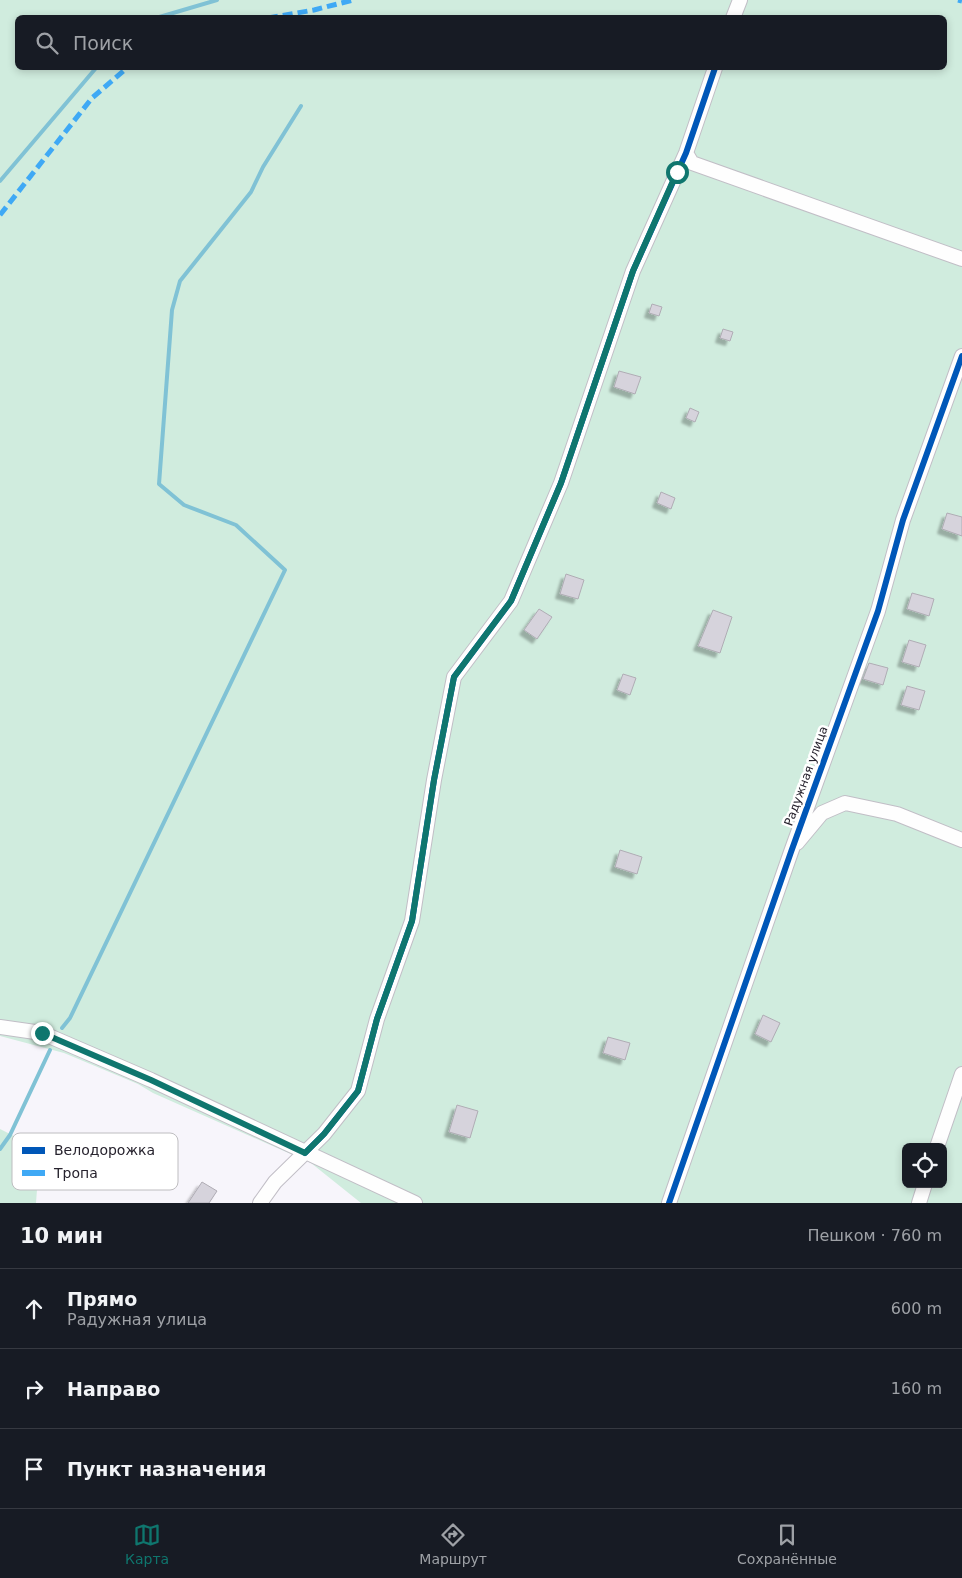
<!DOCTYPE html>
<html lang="ru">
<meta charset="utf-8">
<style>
body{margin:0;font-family:"DejaVu Sans",sans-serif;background:#242831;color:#f1f3f6}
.controls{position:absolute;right:15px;bottom:15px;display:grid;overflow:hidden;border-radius:8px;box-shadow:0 2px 8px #0003}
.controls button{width:45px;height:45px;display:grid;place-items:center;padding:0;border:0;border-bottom:1px solid #363941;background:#171b24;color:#f1f3f6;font:25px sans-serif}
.stop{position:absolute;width:15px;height:15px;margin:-11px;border:4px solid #0f766e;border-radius:50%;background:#fff}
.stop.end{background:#0f766e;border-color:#fff;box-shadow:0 1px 5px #0008}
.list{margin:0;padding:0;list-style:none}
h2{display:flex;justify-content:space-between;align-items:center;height:65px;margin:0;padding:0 20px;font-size:21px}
h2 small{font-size:16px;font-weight:400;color:#9ea1a6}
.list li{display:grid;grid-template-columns:32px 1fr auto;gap:15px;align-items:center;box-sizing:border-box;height:80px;padding:0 20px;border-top:1px solid #363941}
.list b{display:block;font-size:19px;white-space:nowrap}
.list p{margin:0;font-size:16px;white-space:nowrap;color:#9ea1a6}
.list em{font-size:16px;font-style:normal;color:#9ea1a6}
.icon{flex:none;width:28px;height:28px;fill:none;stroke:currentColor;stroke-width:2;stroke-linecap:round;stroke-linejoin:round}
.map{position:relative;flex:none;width:962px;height:1203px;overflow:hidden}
.search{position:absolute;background:#171b24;box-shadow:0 2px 8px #0003;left:15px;right:15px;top:15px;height:55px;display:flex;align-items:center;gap:12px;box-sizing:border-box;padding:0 18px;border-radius:8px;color:#9ea1a6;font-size:19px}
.sheet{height:305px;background:#171b24}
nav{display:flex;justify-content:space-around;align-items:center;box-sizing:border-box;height:70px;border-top:1px solid #363941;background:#171b24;font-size:14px;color:#9ea1a6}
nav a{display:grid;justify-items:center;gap:2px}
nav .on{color:#0f766e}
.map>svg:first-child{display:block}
</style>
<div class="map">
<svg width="962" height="1203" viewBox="0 0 962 1203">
<defs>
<filter id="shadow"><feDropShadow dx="-4.5" dy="4.5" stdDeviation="1" flood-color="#0004"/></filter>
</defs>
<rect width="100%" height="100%" fill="#f7f5fb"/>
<path fill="#d0ecde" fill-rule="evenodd" d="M0 0H962V1203H361L311 1163 153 1093 138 1084 64 1053 0 1036ZM18 18H944V68H18ZM906 1147H943V1184H906Z
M0 1129 40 1149 36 1203H0Z"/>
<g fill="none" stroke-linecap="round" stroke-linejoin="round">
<path stroke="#80c2d5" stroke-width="4" d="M156 18 217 0
M0 181 96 68
M62 1028 70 1018 285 570 236 525 184 505 159 484 172 310 180 281 251 192 263 167 301 106
M0 1149 10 1135 50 1050"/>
</g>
<path fill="#d6d3dc" stroke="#afacb4" filter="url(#shadow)" d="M652 304 662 307 659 316 649 313Z
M723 329 733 332 730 341 720 338Z
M619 371 641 377 635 394 614 387Z
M690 408 699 412 695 422 686 418Z
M661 492 675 498 671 509 657 503Z
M947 513 962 517V536L942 529Z
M566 574 584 580 578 599 560 594Z
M912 593 934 599 929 616 907 609Z
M539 609 552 617 537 639 524 630Z
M713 610 732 617 720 653 698 646Z
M909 640 926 645 919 667 902 662Z
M869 663 888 668 883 685 863 679Z
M623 674 636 678 630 695 617 690Z
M907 686 925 691 919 710 901 705Z
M620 850 642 857 637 874 615 867Z
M763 1015 780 1023 771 1042 755 1034Z
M608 1037 630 1043 625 1060 603 1053Z
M457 1105 478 1111 470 1138 449 1132Z
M202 1182 217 1191 209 1203H188Z"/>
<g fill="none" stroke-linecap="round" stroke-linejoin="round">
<g stroke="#c1bec6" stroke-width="16">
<path id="minor" d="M733 18 740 0
M686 153 692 163 962 259
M797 843 822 813 845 803 897 814 962 840
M0 1027 42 1033 151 1080 415 1203
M937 1147 962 1074
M260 1203 275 1182 324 1134 358 1091 377 1019 412 921 434 780 454 677 511 601 561 483 633 271 686 153 715 68
M669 1203 791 852 878 611 903 520 962 356
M919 1203 925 1184"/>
</g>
<use href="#minor" stroke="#fefefe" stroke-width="14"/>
<path stroke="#3fa9f5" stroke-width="5" stroke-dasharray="10 5" stroke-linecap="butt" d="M958 0 962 1
M268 18 314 10 353 0
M0 215 92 98 127 68"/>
<g stroke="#fff" stroke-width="9">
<path id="cycleway" d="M305 1153 324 1134 358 1091 377 1019 412 921 434 780 454 677 511 601 561 483 633 271 686 153 715 68
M669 1203 791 852 878 611 903 520 962 356"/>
</g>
<use href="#cycleway" stroke="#0057b8" stroke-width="6"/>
</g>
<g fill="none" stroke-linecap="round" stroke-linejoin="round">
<path stroke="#0f766e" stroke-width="6" d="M42 1033 151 1080 305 1153 324 1134 358 1091 377 1019 412 921 434 780 454 677 511 601 561 483 633 271 677 172"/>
</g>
<g text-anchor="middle" stroke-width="5" stroke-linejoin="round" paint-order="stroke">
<g font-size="12" fill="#27232e" stroke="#fff">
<text transform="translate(806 776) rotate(-70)" y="4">Радужная улица</text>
</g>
</g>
<rect x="12" y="1133" width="166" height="57" rx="8" fill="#fff" stroke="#bebdc0" stroke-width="1"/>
<rect x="22" y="1147" width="23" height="7" fill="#0057b8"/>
<rect x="22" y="1170" width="23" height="6" fill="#3fa9f5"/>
<g font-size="14" fill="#27232e">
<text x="54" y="1155">Велодорожка</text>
<text x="54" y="1178">Тропа</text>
</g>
</svg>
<div class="controls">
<button><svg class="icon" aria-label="locate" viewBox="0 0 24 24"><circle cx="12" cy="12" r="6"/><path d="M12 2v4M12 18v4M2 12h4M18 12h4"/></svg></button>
</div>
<div class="stop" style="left:677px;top:172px"></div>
<div class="stop end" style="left:42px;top:1033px"></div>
<div class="search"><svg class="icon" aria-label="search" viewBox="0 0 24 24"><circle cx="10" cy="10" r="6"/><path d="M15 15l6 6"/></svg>Поиск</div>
</div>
<section class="sheet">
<h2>10 мин<small>Пешком · 760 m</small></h2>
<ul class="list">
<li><svg class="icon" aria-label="ahead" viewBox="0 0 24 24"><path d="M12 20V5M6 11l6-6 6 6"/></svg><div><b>Прямо</b><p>Радужная улица</p></div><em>600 m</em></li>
<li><svg class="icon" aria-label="right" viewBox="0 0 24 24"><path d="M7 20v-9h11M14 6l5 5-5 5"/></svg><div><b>Направо</b></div><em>160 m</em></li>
<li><svg class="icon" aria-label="arrive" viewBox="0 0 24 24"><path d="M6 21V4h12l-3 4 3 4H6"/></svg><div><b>Пункт назначения</b></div></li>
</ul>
</section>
<nav>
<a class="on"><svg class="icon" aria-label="map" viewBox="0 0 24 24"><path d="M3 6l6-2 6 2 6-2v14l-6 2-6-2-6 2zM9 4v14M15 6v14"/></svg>Карта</a>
<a><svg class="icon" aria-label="directions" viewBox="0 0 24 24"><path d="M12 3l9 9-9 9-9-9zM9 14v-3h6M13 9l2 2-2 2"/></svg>Маршрут</a>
<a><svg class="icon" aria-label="saved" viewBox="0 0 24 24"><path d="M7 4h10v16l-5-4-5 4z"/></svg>Сохранённые</a>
</nav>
